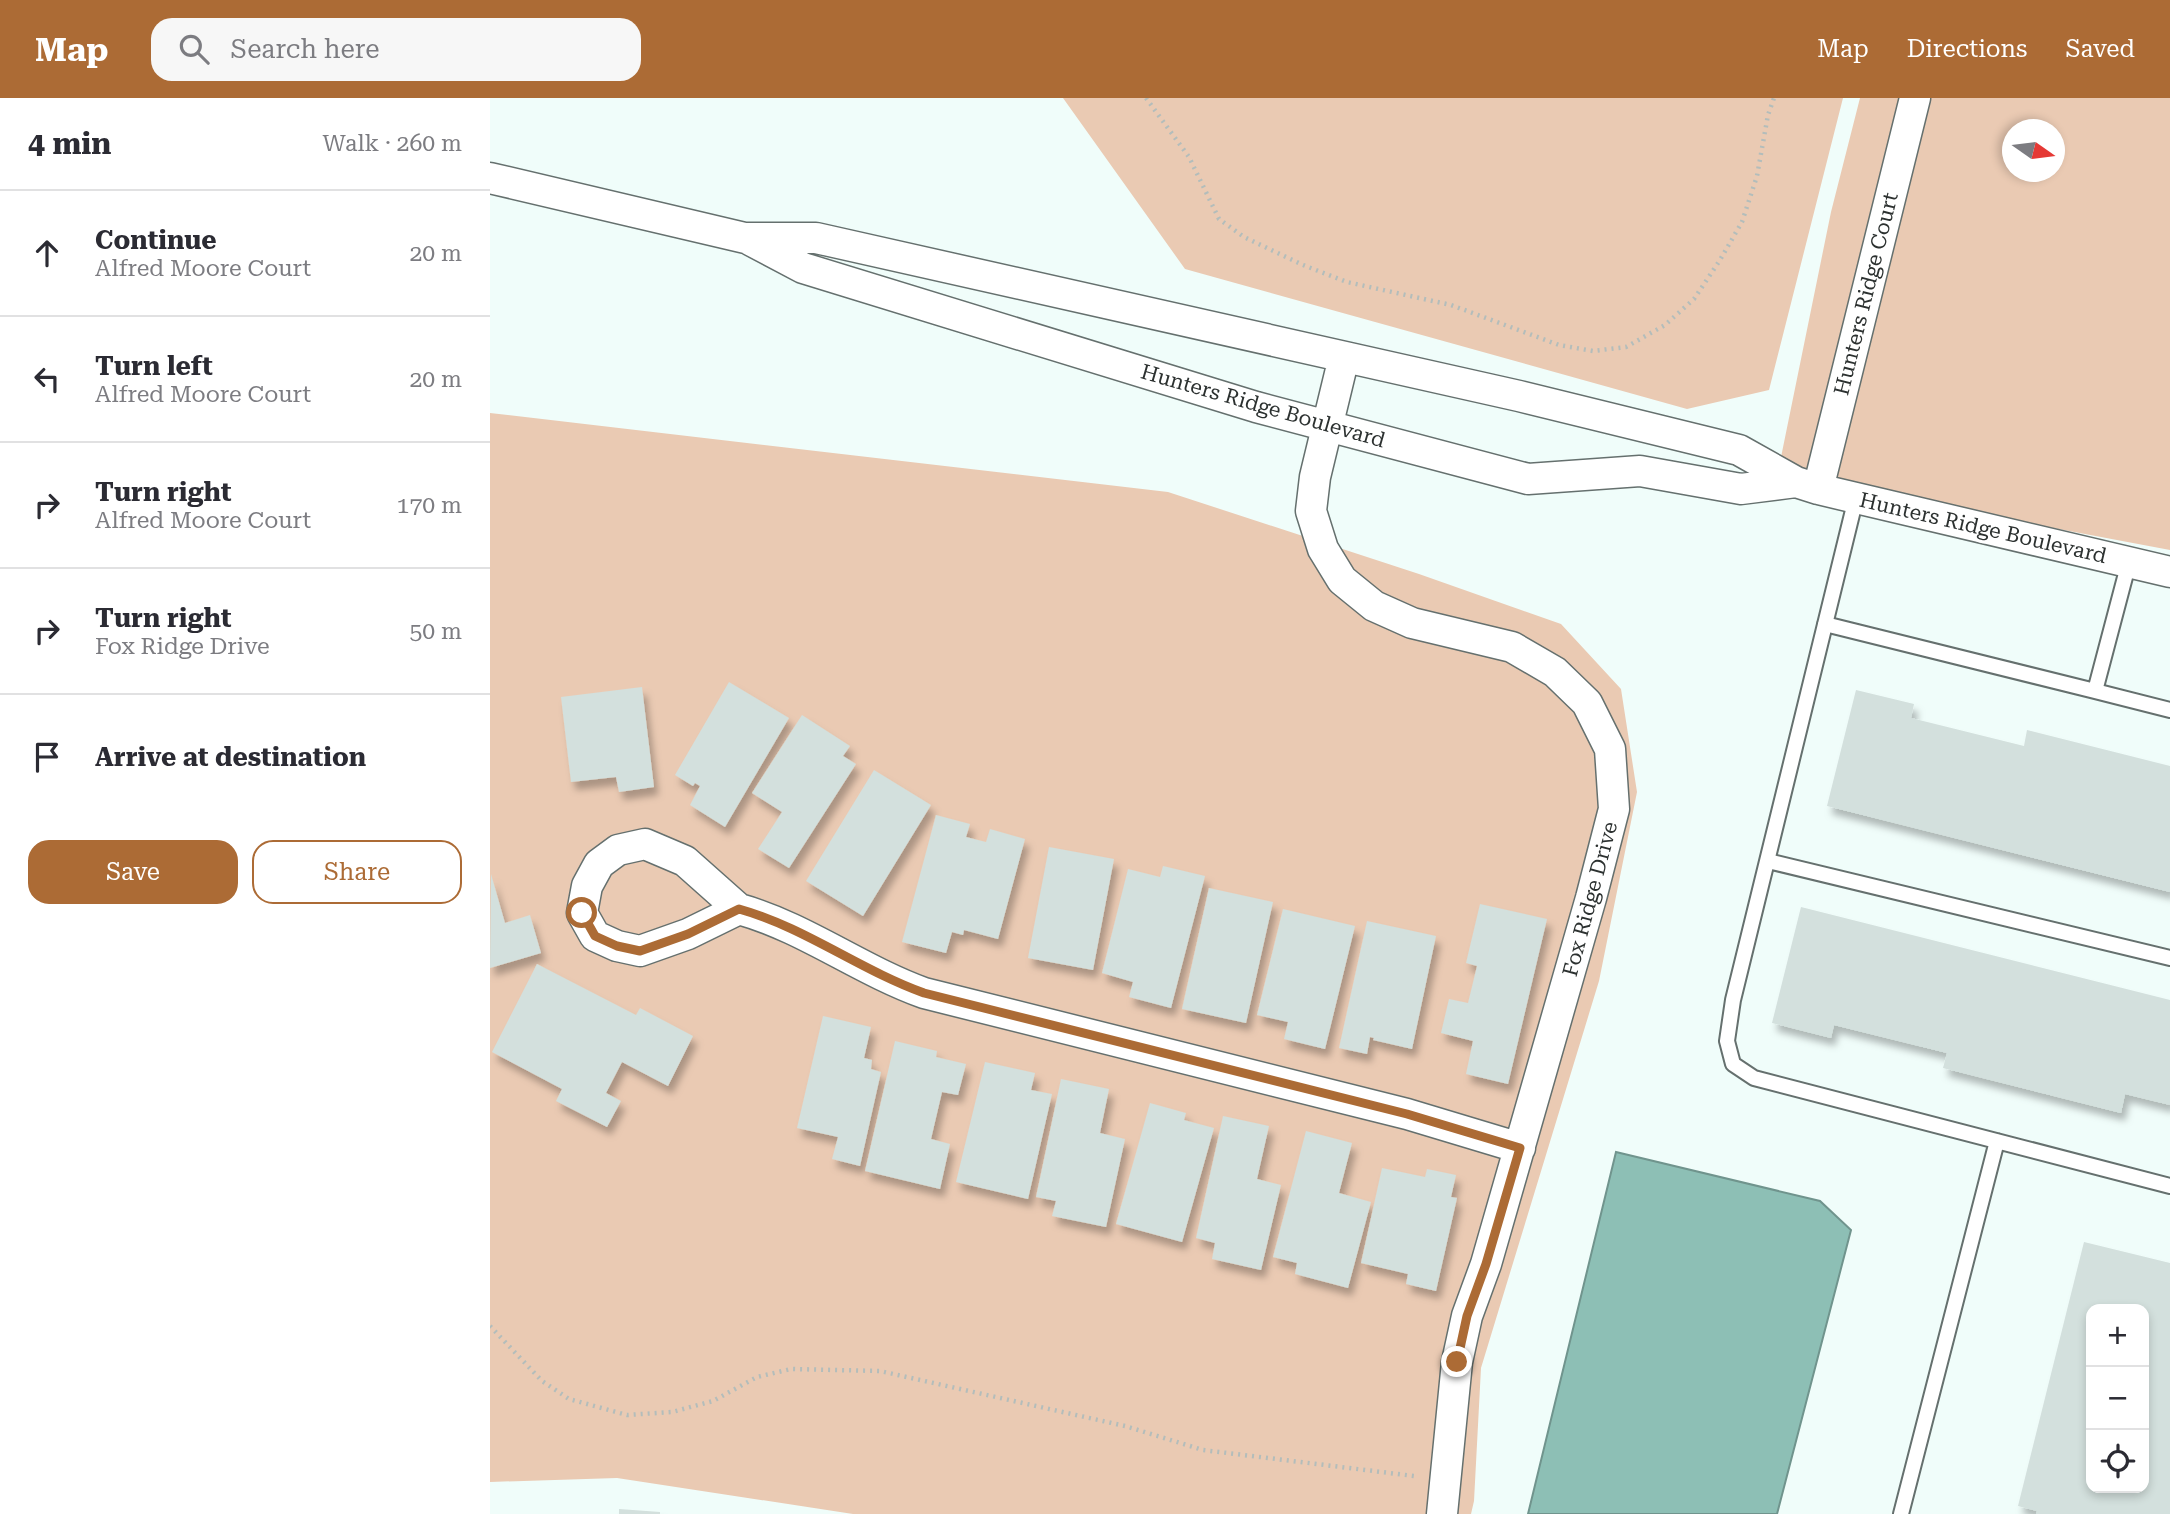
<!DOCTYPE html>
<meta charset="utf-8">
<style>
body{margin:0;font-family:"Roboto Serif",serif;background:#f7f7f7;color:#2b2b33}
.controls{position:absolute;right:21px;bottom:21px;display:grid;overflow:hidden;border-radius:14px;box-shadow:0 4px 10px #0003}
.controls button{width:63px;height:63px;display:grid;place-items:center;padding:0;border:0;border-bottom:2px solid #e1e1e2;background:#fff;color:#2b2b33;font:35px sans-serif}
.compass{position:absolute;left:1512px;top:21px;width:63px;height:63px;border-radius:50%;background:#fff;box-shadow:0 4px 10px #0003;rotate:104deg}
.stop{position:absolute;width:21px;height:21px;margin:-16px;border:5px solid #ac6b35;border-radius:50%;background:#fff}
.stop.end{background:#ac6b35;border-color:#fff;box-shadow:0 2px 7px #0008}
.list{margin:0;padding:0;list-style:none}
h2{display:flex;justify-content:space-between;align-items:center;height:91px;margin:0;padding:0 28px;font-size:30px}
h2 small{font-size:23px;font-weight:400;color:#7c7c81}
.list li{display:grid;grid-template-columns:46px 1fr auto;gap:21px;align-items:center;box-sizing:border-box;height:126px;padding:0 28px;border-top:2px solid #e1e1e2}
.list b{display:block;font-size:26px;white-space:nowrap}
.list p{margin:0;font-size:23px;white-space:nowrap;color:#7c7c81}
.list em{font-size:23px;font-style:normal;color:#7c7c81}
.actions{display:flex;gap:14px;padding:21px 28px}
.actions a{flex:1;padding:16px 0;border:2px solid #ac6b35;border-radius:21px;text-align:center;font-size:24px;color:#ac6b35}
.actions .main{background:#ac6b35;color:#fff}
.icon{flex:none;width:38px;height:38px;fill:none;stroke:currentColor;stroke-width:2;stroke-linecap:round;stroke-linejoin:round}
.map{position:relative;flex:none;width:1680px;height:1416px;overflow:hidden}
header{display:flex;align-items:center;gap:42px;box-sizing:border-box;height:98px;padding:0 35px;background:#ac6b35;color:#fff}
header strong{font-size:33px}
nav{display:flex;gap:38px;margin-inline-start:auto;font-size:24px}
.search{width:490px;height:63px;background:#f7f7f7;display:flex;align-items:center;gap:18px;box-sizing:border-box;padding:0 24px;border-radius:21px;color:#7c7c81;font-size:26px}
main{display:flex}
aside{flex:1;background:#fff}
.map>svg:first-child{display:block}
</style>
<header>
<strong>Map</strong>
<div class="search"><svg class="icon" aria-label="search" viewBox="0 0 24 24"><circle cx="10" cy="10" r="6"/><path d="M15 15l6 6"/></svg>Search here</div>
<nav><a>Map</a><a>Directions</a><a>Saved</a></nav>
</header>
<main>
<aside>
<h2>4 min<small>Walk · 260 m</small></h2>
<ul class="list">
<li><svg class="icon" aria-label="ahead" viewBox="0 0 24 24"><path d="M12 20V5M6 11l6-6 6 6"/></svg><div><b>Continue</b><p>Alfred Moore Court</p></div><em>20 m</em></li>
<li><svg class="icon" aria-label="left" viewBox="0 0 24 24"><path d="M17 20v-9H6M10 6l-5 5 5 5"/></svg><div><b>Turn left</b><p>Alfred Moore Court</p></div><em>20 m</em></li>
<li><svg class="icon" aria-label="right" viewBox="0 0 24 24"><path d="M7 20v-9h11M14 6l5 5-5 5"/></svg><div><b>Turn right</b><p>Alfred Moore Court</p></div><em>170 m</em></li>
<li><svg class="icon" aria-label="right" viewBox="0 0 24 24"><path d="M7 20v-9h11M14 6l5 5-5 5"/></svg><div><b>Turn right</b><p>Fox Ridge Drive</p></div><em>50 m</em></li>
<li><svg class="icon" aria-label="arrive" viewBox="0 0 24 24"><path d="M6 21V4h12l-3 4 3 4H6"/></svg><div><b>Arrive at destination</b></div></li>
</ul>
<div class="actions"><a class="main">Save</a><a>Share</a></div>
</aside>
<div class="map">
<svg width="1680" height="1416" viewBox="0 0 1680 1416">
<defs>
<filter id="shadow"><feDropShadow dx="4.5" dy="8" stdDeviation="3.5" flood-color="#0004"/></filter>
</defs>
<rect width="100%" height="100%" fill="#f0fdfa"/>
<path fill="#eacab3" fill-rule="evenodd" d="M573 0H1353L1279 292 1197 311 695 171Z
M1370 0H1680V452L1393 398 1289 369 1341 114ZM1522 32H1564V74H1522Z
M0 315 678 394 929 476 1071 526 1131 591 1147 694 1109 883 991 1270 984 1403 981 1416H363L127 1380 0 1384Z"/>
<path fill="#8dbfb5" stroke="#70948d" stroke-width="2" d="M1126 1054 1330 1103 1361 1132 1287 1416H1038Z"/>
<path fill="#d3e0dd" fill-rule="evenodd" filter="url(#shadow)" d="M239 584 299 620 235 729 200 707 210 688 205 685 203 688 185 677Z
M152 589 164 689 129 694 126 679 81 684 71 599Z
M1366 592 1424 606 1421 620 1534 648 1537 632 1680 668V794L1337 708Z
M312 617 360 648 353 658 366 666 299 770 268 751 292 714 262 695Z
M384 672 441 707 373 818 316 783Z
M446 717 480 726 476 739 496 744 500 731 535 741 508 841 474 832 473 837 462 834 456 855 412 844Z
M559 749 624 761 603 872 538 860Z
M673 768 715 778 681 910 639 899 643 884 612 875 638 771 670 779Z
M1 776 15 825 40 817 51 855 0 870Z
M719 790 783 804 756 925 692 911Z
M990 806 1057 821 1018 986 976 976 983 943 951 935 959 901 978 905 987 868 976 865Z
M1311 809 1680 902V1007L1635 996 1631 1015 1453 970 1457 955 1344 927 1341 940 1282 925Z
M793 811 865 828 835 951 794 941 798 924 767 917Z
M877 823 946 838 922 951 883 942 884 940 880 939 877 956 849 950Z
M47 866 146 917 150 910 203 938 178 988 132 964 116 995 131 1003 117 1029 66 1003 72 991 2 954Z
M333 918 381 929 374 960 382 962 381 971 391 974 370 1068 342 1061 348 1039 307 1030Z
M405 943 447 953 446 959 476 966 468 997 452 994 441 1041 460 1046 450 1091 375 1073Z
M495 964 545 975 541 992 562 996 538 1101 466 1084Z
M571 981 619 991 610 1035 635 1041 616 1129 562 1118 566 1103 546 1099Z
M660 1005 696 1015 694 1022 724 1030 692 1144 626 1126Z
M733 1018 779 1028 767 1081 791 1087 771 1172 722 1161 725 1145 706 1140Z
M816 1033 862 1045 849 1095 881 1104 858 1190 805 1176 807 1165 783 1159Z
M892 1070 935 1079 937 1071 966 1077 961 1099 967 1100 946 1193 916 1186 918 1176 871 1165Z
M1594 1144 1680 1165V1416H1546L1547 1413 1528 1408ZM1601 1211H1654V1390H1601Z
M129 1411 170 1414V1416H129Z"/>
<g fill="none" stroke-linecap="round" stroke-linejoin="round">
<g stroke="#65706e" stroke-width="18">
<path id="service" d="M1366 400 1243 902 1237 943 1243 966 1264 980 1680 1088
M1639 464 1605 593 1680 612
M1335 526 1605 593
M1278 763 1680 860
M1411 1416 1507 1043"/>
</g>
<g stroke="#65706e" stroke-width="33">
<path id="minor" d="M0 80 255 140H326L1029 298 1249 352 1306 384 1328 391 1680 474
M260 142 313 170 766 309 1038 381 1150 373 1251 391 1306 384
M854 259 825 379 821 413 833 451 852 482 884 508 922 525 1022 549 1065 574 1097 605 1120 651 1124 711 1101 800 996 1166 977 1218 967 1264 952 1416
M1328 391 1425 0
M155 746 195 763 249 811 198 836 150 853 127 848 105 838 92 815 97 788 109 766 128 752Z
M249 811C314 829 370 872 434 895L917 1016 1030 1050"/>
</g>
<path stroke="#b3bdbb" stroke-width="4.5" stroke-dasharray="2 5" stroke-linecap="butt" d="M656 0 699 59 729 121 754 139 813 167 857 184 961 207 1069 247 1103 253 1136 249 1175 227 1204 201 1230 162 1252 124 1267 78 1278 17 1284 0
M0 1228 52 1283 79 1301 137 1317 182 1314 223 1303 267 1279 301 1271 390 1273 635 1328 713 1352 924 1378"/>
<use href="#service" stroke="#fff" stroke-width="14"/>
<use href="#minor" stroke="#fff" stroke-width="30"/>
</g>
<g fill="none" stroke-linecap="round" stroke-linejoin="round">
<path stroke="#ac6b35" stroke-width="9" d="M92 815 105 838 127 848 150 853 198 836 249 811C314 829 370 872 434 895L917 1016 1030 1050 996 1166 977 1218 967 1264"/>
</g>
<g text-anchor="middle" stroke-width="6" stroke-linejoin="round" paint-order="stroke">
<g font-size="21" fill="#2c3130" stroke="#fff">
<text transform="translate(1376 196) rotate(-76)" y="7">Hunters Ridge Court</text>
<text transform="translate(773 308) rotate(16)" y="7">Hunters Ridge Boulevard</text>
<text transform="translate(1493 430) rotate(13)" y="7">Hunters Ridge Boulevard</text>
<text transform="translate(1100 801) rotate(-75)" y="7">Fox Ridge Drive</text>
</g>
</g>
</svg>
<div class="controls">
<button>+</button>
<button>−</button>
<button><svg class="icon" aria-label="locate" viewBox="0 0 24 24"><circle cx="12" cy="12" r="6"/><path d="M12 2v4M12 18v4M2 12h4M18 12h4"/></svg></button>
</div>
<svg class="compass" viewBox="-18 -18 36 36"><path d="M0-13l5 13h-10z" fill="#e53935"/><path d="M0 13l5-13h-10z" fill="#7c7c81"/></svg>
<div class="stop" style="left:92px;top:815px"></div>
<div class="stop end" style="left:967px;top:1264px"></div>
</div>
</main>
